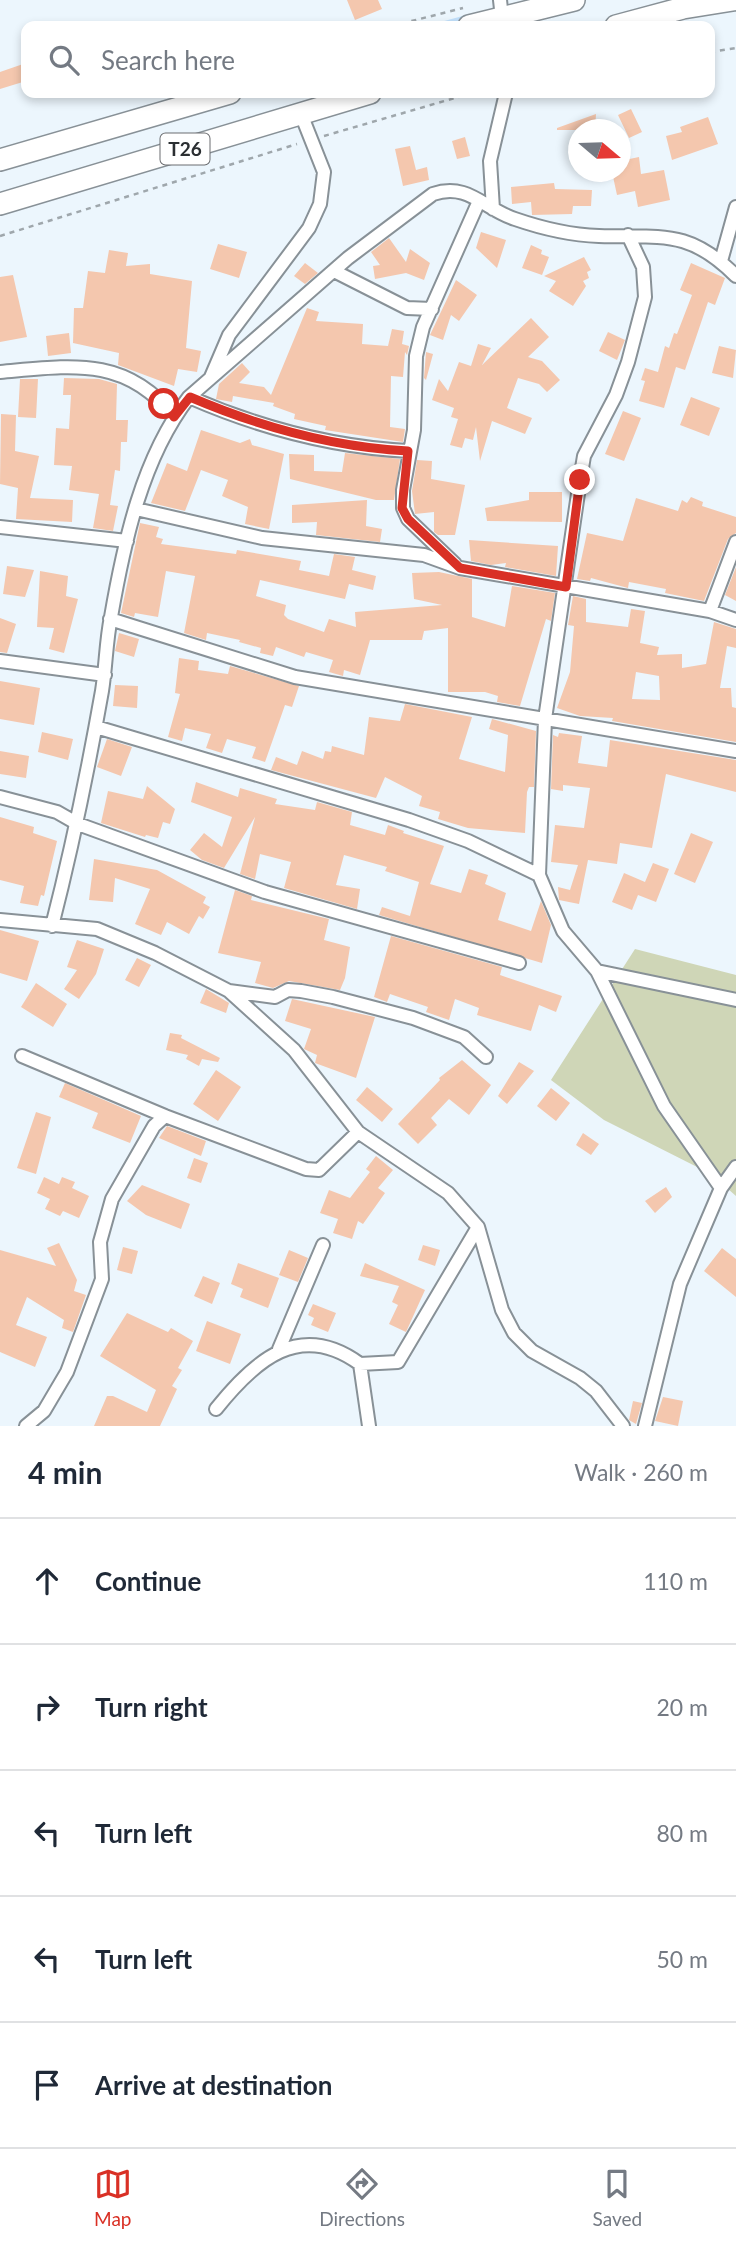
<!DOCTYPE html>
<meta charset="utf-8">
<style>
body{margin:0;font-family:Lato,sans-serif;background:#f6f6f7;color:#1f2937}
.compass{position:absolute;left:568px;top:119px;width:63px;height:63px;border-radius:50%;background:#fff;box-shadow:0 4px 10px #0003;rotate:109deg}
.stop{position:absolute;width:21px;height:21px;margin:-16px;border:5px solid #d93025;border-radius:50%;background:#fff}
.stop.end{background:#d93025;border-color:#fff;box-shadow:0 2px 7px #0008}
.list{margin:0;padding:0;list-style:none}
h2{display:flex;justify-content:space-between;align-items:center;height:91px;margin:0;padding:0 28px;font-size:30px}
h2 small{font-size:23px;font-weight:400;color:#747a83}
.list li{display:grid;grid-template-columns:46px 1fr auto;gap:21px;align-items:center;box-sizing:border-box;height:126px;padding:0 28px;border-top:2px solid #e0e1e3}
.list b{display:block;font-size:26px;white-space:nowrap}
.list em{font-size:23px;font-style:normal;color:#747a83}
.icon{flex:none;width:38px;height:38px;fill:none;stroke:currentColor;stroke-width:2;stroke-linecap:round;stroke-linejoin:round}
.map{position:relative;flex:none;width:736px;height:1426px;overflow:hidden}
.search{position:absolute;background:#fff;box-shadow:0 4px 10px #0003;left:21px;right:21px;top:21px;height:77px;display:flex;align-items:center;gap:18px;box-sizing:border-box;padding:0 24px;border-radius:14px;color:#747a83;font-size:26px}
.sheet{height:721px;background:#fff}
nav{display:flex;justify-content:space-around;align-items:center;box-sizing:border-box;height:98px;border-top:2px solid #e0e1e3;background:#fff;font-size:19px;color:#747a83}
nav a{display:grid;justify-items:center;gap:4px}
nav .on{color:#d93025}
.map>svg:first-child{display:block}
</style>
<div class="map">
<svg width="736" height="1426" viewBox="0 0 736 1426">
<rect width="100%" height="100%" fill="#ecf6fd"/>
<path fill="#cfd6b7" d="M635 949 736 975V1196L711 1174 604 1120 551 1080Z"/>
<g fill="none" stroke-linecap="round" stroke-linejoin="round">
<path stroke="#c2e0fb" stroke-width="4.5" d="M435 26 464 18"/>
</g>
<path fill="#f4c7ae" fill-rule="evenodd" d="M347 0H378L382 9 355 20Z
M26 63V81L0 89V72Z
M631 109 642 132 629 138 618 115Z
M596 114 595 130H557V128Z
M708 117 718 144 672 160 666 136 682 132 680 127Z
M465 137 470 156 457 159 452 141Z
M410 146 416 170 427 167 429 180 403 186 395 149Z
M639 157 641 174 664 170 670 200 638 207 635 191 617 195 612 172H620V161Z
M554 183 555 189 592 190 591 206H573L572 214 532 215 531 202 512 204 511 187Z
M481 232 506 240 497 268 476 248Z
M389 238 406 262 410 249 430 263 424 280 406 273 375 279 373 266 380 265 371 252Z
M218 244 247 252 239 278 210 269Z
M531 245 542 250 541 254 549 257 542 275 522 268Z
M109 250 128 253 126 266 150 264V274L192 281 186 348 201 351 197 372 178 369 174 386 118 365 119 353 73 343 74 308H83L88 271 105 273Z
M584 257 591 270 587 272 589 278 583 281 586 286 573 306 549 291 556 281 544 276Z
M305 263 318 273 305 284 294 276Z
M691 263 725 278 715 305 708 302 685 370 676 367 664 408 639 401 645 381 641 380 645 368 658 372 665 346 669 348 674 333 677 334 692 295 680 290Z
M13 275 27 337 0 342V277Z
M456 280 477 295 459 321 451 315 443 340 430 335Z
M307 308 319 312 316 321 363 324 362 344 388 346 392 329 404 331 402 344 409 346 407 355 405 352 403 377 391 376 390 427 405 429 403 442 325 430 326 426 294 419 295 414 273 406 274 403 233 396 232 402 216 399 219 384 242 363 250 372 239 383 264 387 271 395Z
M531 318 549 337 528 357 542 361 560 380 547 392 539 384 518 378 507 408 532 418 525 434 492 421 480 461 476 427 473 440 465 438 462 448 450 445 458 419 451 417 454 408 432 400 439 379 448 391 459 362 471 366 478 344 491 348 482 365Z
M608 332 625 340 617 360 599 351Z
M69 333 71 353 48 356 46 336Z
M719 346 736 350 733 378 712 373Z
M426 352 433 354 426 380 424 378Z
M64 378 99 379 117 384 116 420H128L127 442H121L120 471 115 470 110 505 118 506 113 531 93 528 99 494 69 490 72 466 54 465 56 428 69 429 71 395H63Z
M20 379H38L36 418 18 417Z
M691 397 720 408 709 436 680 425Z
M623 411 641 418 624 461 605 454Z
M1 414 16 415 15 451 39 456 30 498 73 500 72 522 16 519 18 488 0 484Z
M201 430 240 443 250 439 252 445 284 454 269 529 245 524 248 507 222 496 228 480 201 470 185 511 151 503 167 463 187 471Z
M345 453 400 459 394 500H376L290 479 289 454 314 455V471L342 472Z
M417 460 432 461 431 479 465 485 455 535H438L434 532V512L415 514 412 491Z
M529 492H562V522L487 521 485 508 529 500Z
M691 497 703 502 702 506 736 517V533L728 539 704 601 665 593 666 589 629 582 628 588 591 578 590 581 577 579 587 533 623 541 636 498 678 511 682 500 687 503Z
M367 500 366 526 382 529 380 542 316 535 317 522 292 523V505Z
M140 523 159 527 156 537 163 539 161 544 236 554 237 550 301 561 299 570 329 576 334 554 355 557 352 570 376 576 373 590 349 584 345 599 260 580 256 596 286 605 284 615 288 619 324 632 329 619 356 627 355 612 442 605 414 599 412 573 439 572 472 579V617L505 627 512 586 555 593 551 621 546 619 520 706 497 702 498 696 485 692H448V628L424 631 422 640H370L360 675 344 670 343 676 329 672 333 660 306 652 304 657 276 647 273 656 260 653 261 648 239 642 240 640 207 633 206 640 184 633 195 576 166 571 158 617 135 613 134 617 121 613Z
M469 540 558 546 556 576 505 567 506 563 491 565 471 561Z
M7 566 34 570 25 597 3 594Z
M736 567V601L725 595Z
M40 571 68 576 66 596 78 599 64 653 49 649 54 628 37 627Z
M573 596 586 599V622L628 627 631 609 645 611 640 643 659 647 657 655 682 654V668L706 664 714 622 736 629V648L727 646 720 688H731L732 707 736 708V742L612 721 613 718 580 716 557 708 570 672 574 626 568 625ZM636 672 659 676 660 700 632 699Z
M0 618 16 624 7 653 0 652Z
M119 633 139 639 134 657 115 651Z
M179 658 199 661 198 670 228 674 230 666 299 686 292 707 285 705 265 762 252 758 256 747 227 739 222 753 206 748 211 734 185 728 182 741 168 737 180 694 175 693Z
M0 681 40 688 34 725 0 719Z
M115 685 138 686 137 708 113 706Z
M405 704 472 717 459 759 505 772 508 735 489 729 492 719 536 731 534 787H529L527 792 525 833 468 828 438 819 440 812 419 806 422 796 385 777 376 798 271 770 276 757 297 765 302 751 323 759 325 751 331 752 332 746 364 755 369 717 400 721Z
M42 732 73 739 68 760 38 752Z
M559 733 582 736 578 763 607 767 610 740 736 760V792L666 774 652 848 620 843 617 864 588 860 579 904 559 900 558 887 570 890 578 865 551 862 555 825 584 828 590 788 563 785V791L551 789 553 735 558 737Z
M107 739 132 747 121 776 97 767Z
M0 751 29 756 26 778 0 774Z
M196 782 238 797 240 788 277 799 275 804 315 810 317 802 352 812 350 825 385 835 388 825 404 831 403 833 444 846 430 884 461 893 469 869 488 875 485 884 506 893 498 920 531 931 541 901 551 925 542 963 379 915 382 907 410 916 419 882 385 871 387 867 344 855 336 885 360 889 357 909 284 888 291 862 260 854 255 879 240 874 255 817 224 868 202 860 190 850 204 833 222 847 232 817 191 802Z
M147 786 175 809 170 824 163 822 158 838 146 835 145 837 101 823 108 791 143 799Z
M0 817 34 827 33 833 57 841 44 896 41 895 38 906 20 903 24 886 0 880Z
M691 833 713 842 695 883 674 874Z
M94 859 157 870 206 897 203 903 210 907 203 919 199 916 189 934 167 922 161 935 135 924 150 889 115 878 113 902 89 900Z
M653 863 669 869 656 902 638 895 632 910 612 902 624 873 645 882Z
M235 890 252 896 251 900 329 919 324 940 350 947 345 978 340 990 289 981 273 988 255 983 261 962 218 953Z
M0 930 39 941 27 981 0 973Z
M391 936 502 967 500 975 562 996 556 1012 539 1005 531 1031 477 1015 479 1008 455 999 449 1020 426 1012 428 1007 390 994 387 1002 374 997Z
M77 940 104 949 96 974 79 999 64 989 77 970 67 967Z
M137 958 151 965 139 987 125 980Z
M36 983 67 1004 53 1027 21 1007Z
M206 989 229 1003 226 1013 200 1003Z
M292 999 375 1017 356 1078 315 1063 317 1055 304 1049 311 1029 285 1021Z
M170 1033 182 1035 181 1038 220 1058 218 1062 202 1059 199 1066 186 1059 188 1055 166 1050Z
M462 1060 491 1085 469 1115 449 1099 431 1118 437 1125 418 1144 398 1124 440 1080 439 1078Z
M519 1062 534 1071 507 1104 498 1096Z
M216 1070 241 1087 218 1121 193 1104Z
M65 1083 141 1116 130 1143 92 1128 98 1113 59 1097Z
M367 1087 393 1109 382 1122 356 1100Z
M551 1088 570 1103 556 1121 537 1106Z
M36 1112 51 1117 36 1174 17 1168Z
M167 1126 206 1141 201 1156 159 1138Z
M583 1133 599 1144 591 1155 576 1145Z
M376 1156 393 1170 378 1188 385 1193 363 1224 358 1221 352 1239 333 1233 338 1219 320 1213 329 1190 350 1198 370 1172 366 1169Z
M194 1158 208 1163 201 1183 187 1178Z
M44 1177 59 1184 62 1177 75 1182 72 1188 89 1196 79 1218 63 1211 60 1216 45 1209 50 1199 37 1193Z
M142 1185 190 1204 181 1229 146 1215 127 1201Z
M666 1187 672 1197 655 1213 645 1201Z
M59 1243 77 1280 74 1291 86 1295 73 1332 62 1328 64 1320 27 1297 16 1325 47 1337 35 1367 0 1352V1250L56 1266 47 1248Z
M423 1245 440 1250 435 1266 418 1260Z
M123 1247 138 1251 132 1274 117 1270Z
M722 1248 736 1259V1297L704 1271Z
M289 1250 308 1258 298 1282 279 1275Z
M238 1263 279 1278 268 1308 240 1297 243 1289 231 1284Z
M365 1263 425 1290 406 1332 389 1324 398 1305 392 1302 399 1286 360 1276Z
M203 1276 220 1283 212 1304 194 1296Z
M313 1304 336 1313 328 1332 311 1325 314 1318 308 1315Z
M127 1313 168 1332 171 1328 193 1341 178 1368 182 1370 172 1386 177 1389 160 1426H94L107 1396H113L147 1412 156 1390 100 1356Z
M207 1321 241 1334 230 1364 196 1351Z
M663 1397 683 1401 678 1426 655 1421Z
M633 1401 642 1403 636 1424 629 1420Z"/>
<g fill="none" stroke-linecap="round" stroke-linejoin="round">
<g stroke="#889197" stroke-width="16">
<path id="minor" d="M500 0 502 18
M493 209 490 161 506 93
M628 235 643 267 645 297 628 362 616 395 584 456 580 480 545 719 539 875 563 931 597 971 664 1106 721 1188
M721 261 736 207
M334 271 407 308 432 309
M0 372C69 366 126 355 174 417
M211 377 229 335 309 228 320 204 324 172 301 114
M189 397C260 428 331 447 408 451
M136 509 262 538 424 555 460 568 710 611 736 620
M0 527 127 541
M455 564 408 519 403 508V490L414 430 416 356 423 327 479 201
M710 611 736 542
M110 619 295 677 736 751
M0 661 105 675
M96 727 409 820 468 841 539 875
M0 797 57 812 78 824 265 892 519 963
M0 920 97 929 155 953 229 991 294 1050 358 1132 448 1193 478 1227 502 1310 514 1333 532 1351 580 1378 596 1391 623 1426
M52 926C72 848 88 770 102 691 106 666 106 641 111 617 124 542 142 458 189 397L348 258 433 194C468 182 484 209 515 219 541 228 572 235 599 236 661 238 688 228 736 276
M597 971 736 1000
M229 991 275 997 288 990 301 991 333 997 413 1018 464 1037 486 1057
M22 1056 165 1116 306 1169 319 1170 358 1132
M279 1349 323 1245
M360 1364 369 1426
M216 1409C255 1360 300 1320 360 1364L398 1362 478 1227
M26 1426 44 1411 67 1372 102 1279 100 1242 112 1199 154 1126 165 1116
M645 1426 680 1284 721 1188 736 1167"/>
</g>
<g stroke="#889197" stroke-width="24">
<path id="trunk" d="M469 26 574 0
M616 26 683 8 733 0
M0 160 230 93
M0 204 370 93"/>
</g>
<path stroke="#9fa7ac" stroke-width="2.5" stroke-dasharray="5 5" stroke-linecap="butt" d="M392 26 463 8
M710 52 736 48
M324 136 472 93
M0 236 297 144"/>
<use href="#minor" stroke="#fff" stroke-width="12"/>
<use href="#trunk" stroke="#fff" stroke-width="21"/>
</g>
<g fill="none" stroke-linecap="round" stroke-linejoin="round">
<path stroke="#d93025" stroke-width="9" d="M164 404 174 417 190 397C260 427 331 447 408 451L402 508 408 519 460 568 566 587 580 480"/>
</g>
<g text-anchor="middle" stroke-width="6" stroke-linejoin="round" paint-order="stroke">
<rect fill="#fff" stroke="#6b6d70" stroke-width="2" x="160.5" y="133.5" width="49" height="31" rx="5"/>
<g font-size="19" font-weight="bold" fill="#2b2f32">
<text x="185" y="156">T26</text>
</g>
</g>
</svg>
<svg class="compass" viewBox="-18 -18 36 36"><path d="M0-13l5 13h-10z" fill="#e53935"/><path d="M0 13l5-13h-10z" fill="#747a83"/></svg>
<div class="stop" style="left:164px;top:404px"></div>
<div class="stop end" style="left:580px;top:480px"></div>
<div class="search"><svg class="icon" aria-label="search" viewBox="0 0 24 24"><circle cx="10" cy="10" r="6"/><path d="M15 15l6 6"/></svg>Search here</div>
</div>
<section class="sheet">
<h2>4 min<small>Walk · 260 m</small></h2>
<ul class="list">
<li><svg class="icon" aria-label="ahead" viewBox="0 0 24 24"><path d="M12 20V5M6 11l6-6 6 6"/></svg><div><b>Continue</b></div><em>110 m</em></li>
<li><svg class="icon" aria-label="right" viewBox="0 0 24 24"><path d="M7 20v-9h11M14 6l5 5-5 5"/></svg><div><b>Turn right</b></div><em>20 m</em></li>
<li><svg class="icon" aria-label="left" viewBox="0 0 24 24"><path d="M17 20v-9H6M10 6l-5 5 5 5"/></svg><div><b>Turn left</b></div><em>80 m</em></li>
<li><svg class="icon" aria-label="left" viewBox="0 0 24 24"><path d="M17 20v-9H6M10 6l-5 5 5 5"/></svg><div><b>Turn left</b></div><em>50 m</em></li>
<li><svg class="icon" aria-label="arrive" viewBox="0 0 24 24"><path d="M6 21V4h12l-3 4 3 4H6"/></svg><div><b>Arrive at destination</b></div></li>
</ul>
</section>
<nav>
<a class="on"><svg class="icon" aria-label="map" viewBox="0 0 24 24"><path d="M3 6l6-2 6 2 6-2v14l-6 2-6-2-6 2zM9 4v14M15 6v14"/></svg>Map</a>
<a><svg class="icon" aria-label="directions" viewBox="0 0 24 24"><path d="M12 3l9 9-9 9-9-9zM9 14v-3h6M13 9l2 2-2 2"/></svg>Directions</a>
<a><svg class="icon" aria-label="saved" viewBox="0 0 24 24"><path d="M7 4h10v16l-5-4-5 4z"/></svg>Saved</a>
</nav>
